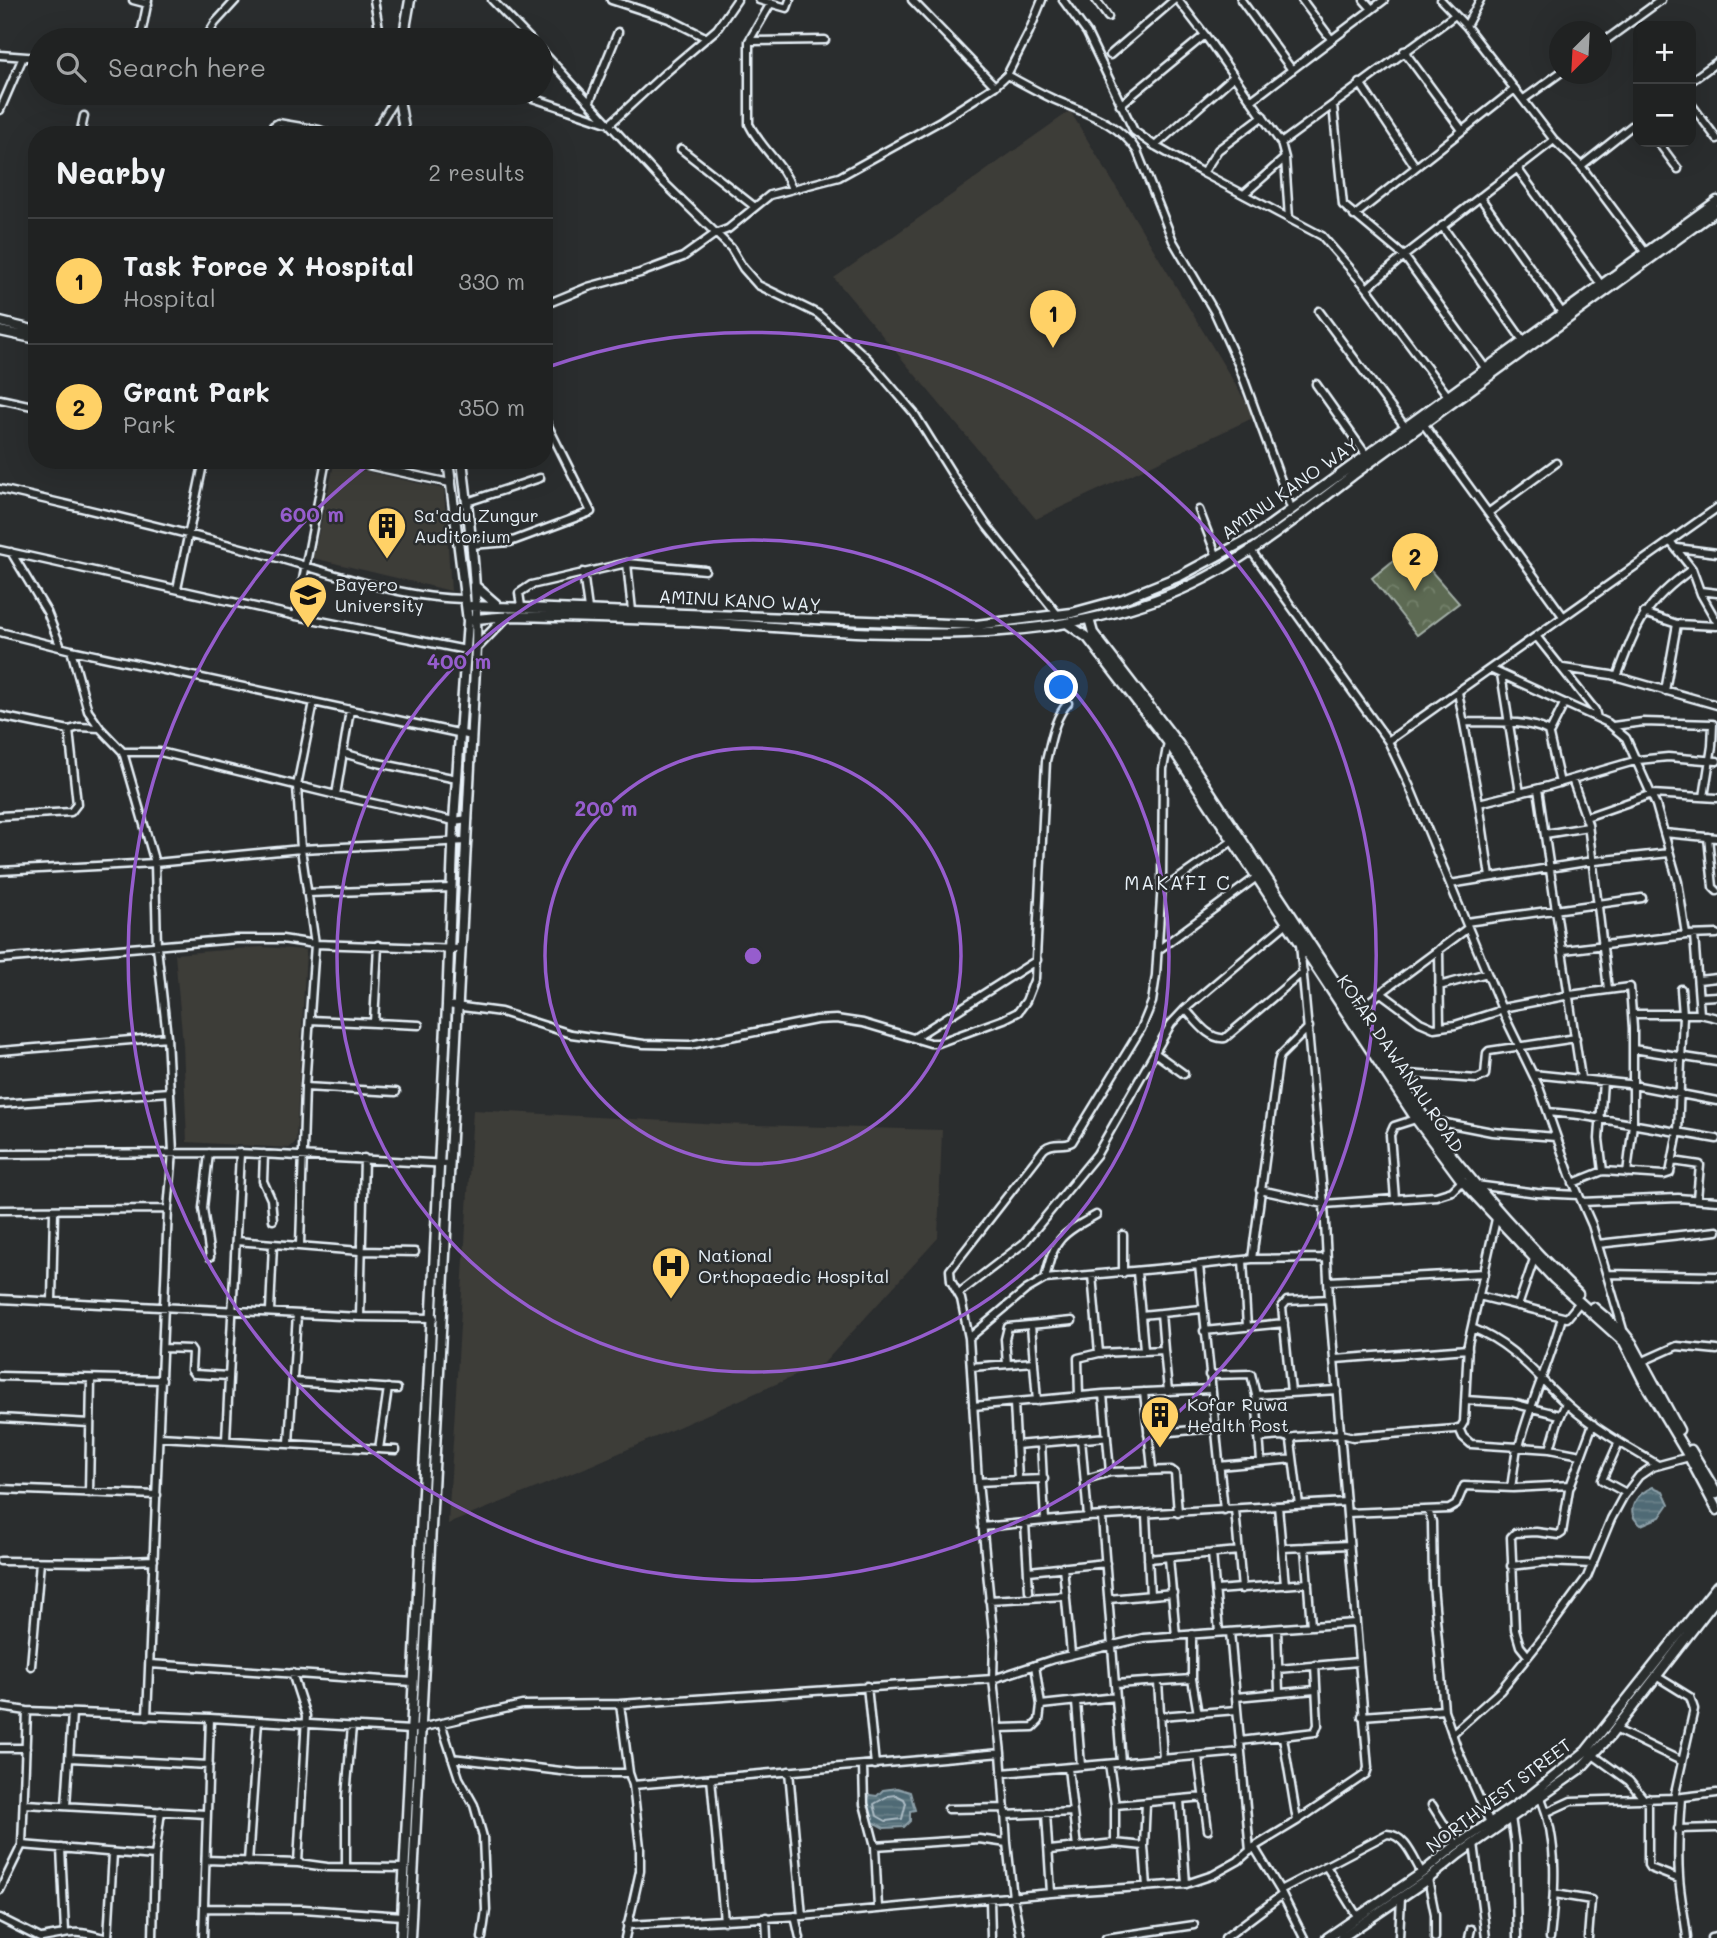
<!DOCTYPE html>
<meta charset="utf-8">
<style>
body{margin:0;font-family:Mali,sans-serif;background:#282a2a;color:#f1f3f6}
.controls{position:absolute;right:21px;top:21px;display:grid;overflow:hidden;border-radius:14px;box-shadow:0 7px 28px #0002}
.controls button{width:63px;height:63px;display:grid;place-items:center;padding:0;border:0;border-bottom:2px solid #3d3f40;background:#202222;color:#f1f3f6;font:35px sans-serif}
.compass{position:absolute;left:1549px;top:21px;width:63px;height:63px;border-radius:50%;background:#202222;box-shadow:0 7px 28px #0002;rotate:204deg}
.you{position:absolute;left:1062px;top:688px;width:24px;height:24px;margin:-18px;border:5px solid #fff;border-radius:50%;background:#1a73e8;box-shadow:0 0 0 10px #1a73e833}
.badge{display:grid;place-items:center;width:46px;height:46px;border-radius:50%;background:#ffd166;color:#111;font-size:23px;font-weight:700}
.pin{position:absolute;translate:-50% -58px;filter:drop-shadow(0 2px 4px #0008)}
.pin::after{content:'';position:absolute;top:37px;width:24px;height:21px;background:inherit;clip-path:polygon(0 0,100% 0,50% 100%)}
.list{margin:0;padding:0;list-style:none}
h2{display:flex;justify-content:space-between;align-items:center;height:91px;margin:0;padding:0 28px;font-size:30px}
h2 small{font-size:23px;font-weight:400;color:#a2a4a5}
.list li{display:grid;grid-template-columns:46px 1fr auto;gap:21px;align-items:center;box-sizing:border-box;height:126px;padding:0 28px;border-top:2px solid #3d3f40}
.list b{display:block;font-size:26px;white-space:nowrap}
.list p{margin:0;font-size:23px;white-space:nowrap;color:#a2a4a5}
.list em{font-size:23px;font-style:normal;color:#a2a4a5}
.icon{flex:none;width:38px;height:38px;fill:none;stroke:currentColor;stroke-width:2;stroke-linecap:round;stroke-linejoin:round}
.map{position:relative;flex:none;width:1717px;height:1938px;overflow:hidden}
.search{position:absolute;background:#202222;box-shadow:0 7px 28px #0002;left:28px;top:28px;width:525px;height:77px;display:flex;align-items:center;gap:18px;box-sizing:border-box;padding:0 24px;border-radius:38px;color:#a2a4a5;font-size:26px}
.panel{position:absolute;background:#202222;box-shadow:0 7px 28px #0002;left:28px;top:126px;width:525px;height:343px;border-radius:28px}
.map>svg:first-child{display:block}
</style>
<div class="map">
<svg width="1717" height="1938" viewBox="0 0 1717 1938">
<defs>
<pattern id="park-crowns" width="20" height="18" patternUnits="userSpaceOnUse" patternTransform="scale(1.75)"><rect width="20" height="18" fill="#5d6b53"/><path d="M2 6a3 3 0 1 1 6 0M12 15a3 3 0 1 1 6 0" fill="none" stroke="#74816c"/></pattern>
<pattern id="water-rules" width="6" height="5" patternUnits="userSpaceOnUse" patternTransform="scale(1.75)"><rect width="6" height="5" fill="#506a75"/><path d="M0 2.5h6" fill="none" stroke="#698089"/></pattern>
</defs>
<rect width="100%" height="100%" fill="#2a2d2e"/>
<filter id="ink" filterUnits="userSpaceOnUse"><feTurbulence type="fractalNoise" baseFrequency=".0143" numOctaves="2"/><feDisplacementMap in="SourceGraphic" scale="14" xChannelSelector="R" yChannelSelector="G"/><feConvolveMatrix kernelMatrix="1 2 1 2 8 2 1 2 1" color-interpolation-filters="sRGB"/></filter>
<g filter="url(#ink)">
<path fill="#3d3c38" d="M1070 111 1255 417 1036 519 834 278Z
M334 464 444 489 451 591 313 558Z
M261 947 306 950 296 1142 289 1148 187 1142 183 1045 175 954Z
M473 1110 720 1124 942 1130 938 1238 824 1363 585 1468 448 1524Z"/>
<path fill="url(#park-crowns)" stroke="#a2aea6" stroke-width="2" d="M1410 547 1459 603 1417 635 1372 578Z"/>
<path fill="url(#water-rules)" stroke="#8da0a9" stroke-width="2" d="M1653 1487 1663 1491 1669 1504 1660 1517 1641 1525C1623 1512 1636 1494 1653 1487Z
M897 1788 910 1792 915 1810 910 1811V1821L904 1827 884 1828 871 1821 866 1801 870 1795 877 1796 883 1790Z"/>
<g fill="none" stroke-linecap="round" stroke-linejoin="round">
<path stroke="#abbbc4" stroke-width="2" d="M896 1795 904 1799 906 1803 902 1819 886 1821 877 1816 874 1804 888 1796Z"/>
<g stroke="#e8f1f8" stroke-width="11">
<path id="street" d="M133 0 148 4
M374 0 381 40
M492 0 531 40
M611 0 669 19 707 38
M759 0 787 8 790 0
M912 0 995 86
M1063 0 1087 33 1134 131 1155 146 1203 173 1322 236 1367 288 1448 396
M1096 0 1108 17
M1178 0 1205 35 1281 143 1285 158 1289 219
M1241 0 1292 70
M1302 0 1331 39
M1364 0 1372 9
M1441 0 1466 26 1554 140 1581 166 1646 253
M771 3 749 41V124C761 149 783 163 792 189
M1466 26 1480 0
M140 40 148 0
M205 40 215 23 236 0
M749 41 825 40
M1602 43 1661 0
M541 50 657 176 731 248 743 268 758 285 818 314 867 358 914 413 957 482 987 526 1058 615
M1404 51 1462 130
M0 55 40 58
M1110 55 1174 0
M1007 75C1022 83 1036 91 1051 98 1081 112 1118 121 1137 151L1173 241 1214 311 1239 366 1291 508
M1691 81 1717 62
M1360 83 1415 166
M518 93 610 124 664 74 717 29 737 0
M1524 99 1560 73
M1252 100 1384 0
M590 101 618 32
M1691 104 1717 139
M1120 105 1205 35
M1333 105 1343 205 1404 256 1486 369
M0 110 23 57
M80 135 84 116
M272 135 273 126 278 123 319 130 332 135
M373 135 398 94
M1658 142 1678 169
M1281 143 1455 15
M1155 146 1233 77
M681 149 755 207
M1581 166 1638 121
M1517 168 1602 286
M1203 173 1218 150 1263 116
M1244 194 1285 158
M1480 197 1563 314
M1354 216 1515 89
M1442 226 1524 342
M1367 288 1404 256 1554 140
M544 305 588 287 640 273 683 257 715 234 728 229 770 195 839 177 942 120 995 86 1007 75 1029 32 1042 0
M1319 311 1406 428
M1316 384 1367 456
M0 399 37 407
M1422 422 1563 616
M344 460 450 483
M0 489C83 508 166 528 249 550 316 567 397 599 466 599
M467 502 540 478
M1199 510 1217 557
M1488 513 1556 463
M1670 541 1692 569 1701 594 1717 622
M471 545 510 542 591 512 544 418
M1677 548 1717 553
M1250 549 1388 741 1409 785 1506 1019 1539 1087 1570 1175 1592 1225 1624 1333
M0 550 296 616 466 650
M11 552 47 612 60 645
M627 563 632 611
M583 572 588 609
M177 589 204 460
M1700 591 1717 593
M521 606 519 593 531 585 627 563 705 570
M1644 613 1677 624 1717 626
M296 616 326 460
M0 632 71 650 472 736
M1536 636 1595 710 1597 718
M71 650 88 711 100 728 123 752 155 863 157 947 167 1037 173 1152 168 1209 147 1717
M1563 668 1611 675 1717 705
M1490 669 1608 723 1626 738 1656 805 1678 882 1686 935
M1501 674 1520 793
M1617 677C1637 624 1644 603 1692 569
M1665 691 1677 624
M1458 692 1479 803 1490 877
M0 716 69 730 79 727 100 728
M1464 722C1490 723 1524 719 1548 731L1560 783
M1613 726 1643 722 1713 724 1712 746 1704 797
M1550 732 1564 704
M1388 741 1717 508
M123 752H160L336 795 454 821 468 819
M343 753 378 763 457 779
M1572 779 1588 824 1608 989
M1538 789 1581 1078
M336 795 350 710
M1479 803 1548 786 1638 760 1668 757 1717 761
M0 816 71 812 77 804 69 730
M1586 817 1652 794 1717 798
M1664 833 1717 838
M1545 834 1588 827
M1708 837 1713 887 1717 891
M0 871 155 863 301 849 467 841
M1450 884 1586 862 1669 853
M1162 890 1234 840
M307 893 452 888
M1466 922 1642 898
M1694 935 1700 1014
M1439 949 1440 1027
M1158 950 1258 876
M1564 950 1686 935 1717 934
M0 959 236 939H282L315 944 460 949
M1698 980 1717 978
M1439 986 1487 973
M1381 993 1420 1022 1434 1028 1455 1025 1496 1012 1502 1008 1570 995 1630 987 1633 1028V1124L1627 1173
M1699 997 1717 996
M447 1005 501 1012 571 1034 644 1044 690 1045 816 1020 836 1019 863 1023 930 1043H938L1004 1019 1018 1012 1026 1001 1035 978 1046 761C1051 741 1054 718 1068 703
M1185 1009C1196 1020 1208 1040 1225 1038L1303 972
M1355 1012 1468 928
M1632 1014H1700L1717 1018
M310 1020 419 1025
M374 1023 378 945
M914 1038 1037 960
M1633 1049 1717 1062
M0 1051 167 1037
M1155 1053 1184 1074
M1394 1073 1477 1079 1485 1075 1487 1053 1489 1051 1576 1038
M1533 1074 1628 1084 1717 1101
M1603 1081 1599 1139 1603 1171
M305 1087 396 1092
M0 1104 170 1092
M1548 1112 1579 1115 1717 1139
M1425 1119 1492 1132 1556 1137
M209 1153 203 1208 210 1257
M0 1154 240 1153 449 1164
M264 1154 263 1181 271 1199 273 1220
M1673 1161 1700 1165 1697 1199
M1573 1183 1603 1171 1664 1175 1670 1173 1678 1132 1683 1015 1681 989
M1476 1185 1537 1193 1579 1195
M1260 1190 1324 1204 1436 1196 1452 1191 1462 1181
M1395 1199 1390 1135 1394 1126 1416 1119
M1582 1202 1678 1198 1717 1201
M0 1210 168 1209
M1123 1235V1273
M236 1241 360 1251 415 1252
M1598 1244 1717 1231
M300 1245 305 1087 315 944 301 849 297 786 314 702
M1252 1259 1327 1258
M1243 1260 1247 1327
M1199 1265 1252 1259 1278 1062 1280 1056 1309 1027
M1137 1272 1144 1349
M1607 1274 1717 1276
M1092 1275 1099 1353 1164 1350 1168 1391
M1045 1279C1054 1239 1060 1235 1096 1215
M1329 1281 1485 1273
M959 1293 1024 1243 1097 1154 1171 1024 1185 1009 1287 923
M1479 1296 1567 1318 1580 1302
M0 1299 360 1317 434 1318
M52 1301 54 1211
M1518 1306 1534 1259
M270 1311 273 1244
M1161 1313 1164 1350
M1141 1315 1202 1309
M360 1317 364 1158
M1031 1325 1037 1401
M1472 1328C1515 1345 1535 1375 1568 1405 1595 1429 1627 1447 1658 1465
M1204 1331 1284 1323
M969 1338 1026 1290 1045 1279 1199 1265 1224 1510
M163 1348 190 1349 192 1352 191 1370 194 1374 229 1376
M1335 1359 1468 1349
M1641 1362 1677 1346 1717 1350
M1007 1364 1005 1339 1008 1327 1072 1321
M971 1367 1034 1362
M1209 1375 1251 1374 1256 1395 1337 1390
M0 1376 162 1380
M293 1382 397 1389
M1144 1392 1152 1469
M1291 1392 1282 1307 1287 1301 1329 1299
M1103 1394 1110 1472
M1256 1395 1261 1461
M1079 1397 1078 1358 1099 1353
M1465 1400 1512 1403 1560 1415
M973 1406 1103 1394 1211 1389
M0 1418 90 1423
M1459 1428 1463 1437 1471 1444 1550 1449 1581 1455
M1148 1434 1215 1428
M159 1437 396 1450
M1259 1438 1282 1436 1292 1439
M1081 1439 1088 1517
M226 1440 240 1153
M1619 1442 1602 1480 1626 1493
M289 1443 297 1314
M1041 1443 1045 1521
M1016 1445 1107 1437
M1519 1447C1530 1403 1550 1362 1562 1317
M379 1449 388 1388
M1550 1449 1558 1422 1566 1403
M1219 1466 1293 1459
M1086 1479 1110 1472 1171 1470 1175 1473 1178 1513
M1018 1480 1044 1479
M978 1482 1018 1480 1014 1403
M1511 1488 1517 1447
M0 1489 157 1495
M89 1493 91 1379
M1299 1505 1291 1441 1294 1437 1341 1434 1353 1437 1455 1429 1461 1427 1464 1422 1468 1344 1496 1219
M1278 1506 1285 1585
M1235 1509 1242 1589
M1428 1510 1432 1522 1433 1584 1444 1710 1457 1748 1490 1823
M1347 1513 1449 1509 1456 1505 1464 1486 1513 1488 1571 1485
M1146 1515 1150 1595
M1102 1518 1121 1762
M1025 1523 1029 1591
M982 1527 1088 1517 1346 1502
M1305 1547 1311 1626
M1283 1548 1349 1545
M1212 1553 1219 1632
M1169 1558 1176 1636
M1148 1559 1239 1551
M0 1561 103 1562 154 1560
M1511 1566 1545 1562 1593 1564
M1063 1567 1071 1654
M1029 1571 1106 1563
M1216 1590 1308 1583
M1109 1599 1173 1593
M989 1600 1066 1596
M1277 1629 1279 1693
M1230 1632 1250 1851
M1192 1634V1679L1198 1714
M1528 1656 1520 1646 1515 1629 1511 1537 1515 1533 1536 1532 1559 1535 1562 1533 1569 1489 1593 1424
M150 1664 413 1682
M31 1666 40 1562
M1278 1669 1358 1662
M292 1673 306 1716 298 1863
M1656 1676 1690 1697 1694 1709 1674 1798
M1158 1682 1163 1759
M1115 1684 1192 1679
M867 1686 875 1765
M1236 1697 1315 1690
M1076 1702 1081 1766
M620 1704 629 1773 633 1785 640 1847V1871L625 1938
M1041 1705 1116 1697
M0 1707 27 1711 210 1718 411 1730 522 1705 620 1704 993 1679 1054 1659 1143 1638 1355 1623
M1160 1716 1237 1710
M1362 1716 1444 1710
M441 1723 459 1778 474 1805 483 1837 486 1910 482 1938
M999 1728 1033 1727 1039 1721 1041 1705 1035 1665
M1615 1729 1681 1761
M1452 1734 1500 1691 1541 1640 1587 1577 1611 1519 1623 1497 1639 1476 1652 1467 1689 1457
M1283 1737 1297 1821
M1240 1741 1315 1732 1318 1725 1315 1665
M0 1748H26
M1593 1755 1629 1781 1643 1798
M1198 1756 1208 1830
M70 1758 209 1765
M452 1758 578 1773H629
M1109 1764 1115 1805V1843
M863 1766 864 1804 875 1846 878 1908
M1068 1768 1077 1847
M789 1771 802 1916
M1002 1773 1241 1752
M711 1778 724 1921
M633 1785 1001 1753
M1541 1798C1559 1842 1555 1891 1550 1938
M1648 1798V1865L1650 1868 1679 1879
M1681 1798C1679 1824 1677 1850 1679 1876 1680 1896 1685 1917 1687 1938
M1180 1800 1186 1884
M1146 1803 1144 1846 1147 1887
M25 1804 206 1814
M1115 1805 1204 1797
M1432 1805 1457 1845
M66 1806 72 1713
M948 1809 1005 1808
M1547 1812 1571 1801 1674 1798 1717 1793
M1046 1813 1051 1893
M1006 1815 1073 1812
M1511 1817 1515 1845 1517 1938
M1678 1829 1717 1828
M1474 1843 1486 1938
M22 1845 155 1856 161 1811
M875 1846 979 1839 1007 1843
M1254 1847 1280 1890 1304 1938
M61 1848 65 1932
M1050 1850 1115 1843 1144 1846
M206 1860 298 1863 327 1867 404 1868
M248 1862 258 1721
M346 1866V1797L352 1726
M1326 1866 1357 1916
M1428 1879 1435 1914V1938
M0 1890 22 1845 27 1711
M1280 1890 1387 1834C1405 1834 1414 1860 1422 1873
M1555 1894 1591 1900 1588 1938
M990 1899 991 1938
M205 1908 304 1909 402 1916
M795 1916 800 1938
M766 1917 767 1938
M0 1918 40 1938
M627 1925 802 1916 1051 1893 1186 1884 1213 1875 1238 1861 1254 1847 1297 1821 1366 1774 1368 1768 1329 1299 1324 1204 1300 944
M42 1938C72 1933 73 1929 104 1938
M108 1938 113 1853
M153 1938 155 1856
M203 1938 210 1718
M1021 1938 1013 1897 1007 1843 1001 1753 993 1679 994 1642 978 1482 969 1338 961 1299 951 1281 950 1270 1044 1149C1053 1141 1063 1147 1072 1142L1141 1029 1152 1002 1156 975 1162 882 1163 769 1168 742
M1106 1938 1194 1925
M1225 1938 1282 1895
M1399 1938 1401 1897
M1469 1938 1471 1929
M1711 1938 1717 1937"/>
</g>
<g stroke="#e8f1f8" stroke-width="13">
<path id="secondary" d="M403 40 410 0
M398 93 405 135
M0 322 37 331
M0 331 37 339
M474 585 496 604
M471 606 976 625 1072 613 1123 599 1180 576 1258 534 1717 201
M1089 619 1093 633 1179 745 1438 1138C1481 1194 1528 1245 1578 1294
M472 620C500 615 528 616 557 617 597 618 638 619 679 621 856 630 1069 663 1228 565 1272 538 1313 506 1353 475L1717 210
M1068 624 1088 638 1168 742 1416 1119 1462 1181 1554 1279 1624 1342 1643 1380 1689 1457 1717 1510
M476 648 507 616
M1593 1307 1624 1333 1632 1343 1679 1430
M1691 1450 1717 1494
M401 1938 447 1005 454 821 468 621 448 460
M410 1938 476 648C478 585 469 522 462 460
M1327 1938 1422 1873 1454 1847 1531 1795 1586 1751 1717 1586
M1341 1938 1428 1879 1459 1854 1579 1770 1611 1735 1717 1598"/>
</g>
<use href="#street" stroke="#2a2d2e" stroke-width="6"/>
<use href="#secondary" stroke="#2a2d2e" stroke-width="8"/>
</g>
</g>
<g fill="none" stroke="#965dcd" stroke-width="3.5">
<circle cx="753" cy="956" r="208"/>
<circle cx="753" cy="956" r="416"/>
<path d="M545 368A624 624 0 1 1 373 461"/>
</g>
<defs>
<g id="building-pin" transform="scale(2.0125)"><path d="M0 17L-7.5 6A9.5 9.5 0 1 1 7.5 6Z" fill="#ffd166" stroke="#2a2d2e"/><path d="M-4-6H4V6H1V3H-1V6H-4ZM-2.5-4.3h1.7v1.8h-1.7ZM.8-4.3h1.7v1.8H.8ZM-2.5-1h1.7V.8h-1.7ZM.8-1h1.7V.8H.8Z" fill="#111"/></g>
<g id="university-pin" transform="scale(2.0125)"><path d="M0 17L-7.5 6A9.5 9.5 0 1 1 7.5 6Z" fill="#ffd166" stroke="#2a2d2e"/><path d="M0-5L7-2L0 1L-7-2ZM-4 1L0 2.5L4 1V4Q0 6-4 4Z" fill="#111"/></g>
<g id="hospital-pin" transform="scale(2.0125)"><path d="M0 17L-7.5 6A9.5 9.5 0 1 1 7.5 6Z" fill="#ffd166" stroke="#2a2d2e"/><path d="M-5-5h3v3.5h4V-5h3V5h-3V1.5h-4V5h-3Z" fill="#111"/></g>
</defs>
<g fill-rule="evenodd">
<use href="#building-pin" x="387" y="526"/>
<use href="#university-pin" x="308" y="595"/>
<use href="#hospital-pin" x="671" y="1266"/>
<use href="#building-pin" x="1160" y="1415"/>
</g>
<g text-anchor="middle" stroke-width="5" stroke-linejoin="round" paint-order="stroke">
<g font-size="18" fill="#e8f1f8" stroke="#2a2d2e">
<text transform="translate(1290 489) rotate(-35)" y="6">AMINU KANO WAY</text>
<text transform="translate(740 601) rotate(3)" y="6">AMINU KANO WAY</text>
<text transform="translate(1400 1064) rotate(56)" y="6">KOFAR DAWANAU ROAD</text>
<text transform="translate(1499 1796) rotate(-37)" y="6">NORTHWEST STREET</text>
</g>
<g font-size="18" fill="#e8f1f8" stroke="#2a2d2e" text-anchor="start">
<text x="414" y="522">Sa'adu Zungur<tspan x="414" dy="21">Auditorium</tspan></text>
<text x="335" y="591">Bayero<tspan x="335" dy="21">University</tspan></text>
<text x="698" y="1262">National<tspan x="698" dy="21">Orthopaedic Hospital</tspan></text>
<text x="1187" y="1411">Kofar Ruwa<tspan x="1187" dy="21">Health Post</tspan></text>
</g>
<g font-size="19" letter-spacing="2" fill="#e8f1f8" stroke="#2a2d2e">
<text x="1178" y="890">MAKAFI C</text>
</g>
</g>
<circle cx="753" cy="956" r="10" fill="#965dcd" stroke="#2a2d2e" stroke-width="3.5"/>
<g font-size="21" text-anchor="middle" font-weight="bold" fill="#965dcd" stroke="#2a2d2e" stroke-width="5" stroke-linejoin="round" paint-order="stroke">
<text x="312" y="522">600 m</text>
<text x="459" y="669">400 m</text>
<text x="606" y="816">200 m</text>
</g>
</svg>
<div class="controls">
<button>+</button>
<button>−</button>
</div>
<svg class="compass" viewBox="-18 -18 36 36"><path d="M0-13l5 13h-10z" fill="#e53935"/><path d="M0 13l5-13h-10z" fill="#a2a4a5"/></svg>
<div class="you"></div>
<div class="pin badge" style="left:1053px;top:348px">1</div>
<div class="pin badge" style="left:1415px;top:591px">2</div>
<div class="search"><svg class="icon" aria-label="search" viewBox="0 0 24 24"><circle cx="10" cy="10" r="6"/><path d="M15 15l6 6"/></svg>Search here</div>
<section class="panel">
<h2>Nearby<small>2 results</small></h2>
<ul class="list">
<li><span class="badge">1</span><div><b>Task Force X Hospital</b><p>Hospital</p></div><em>330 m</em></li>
<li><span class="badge">2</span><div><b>Grant Park</b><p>Park</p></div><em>350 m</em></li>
</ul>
</section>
</div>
